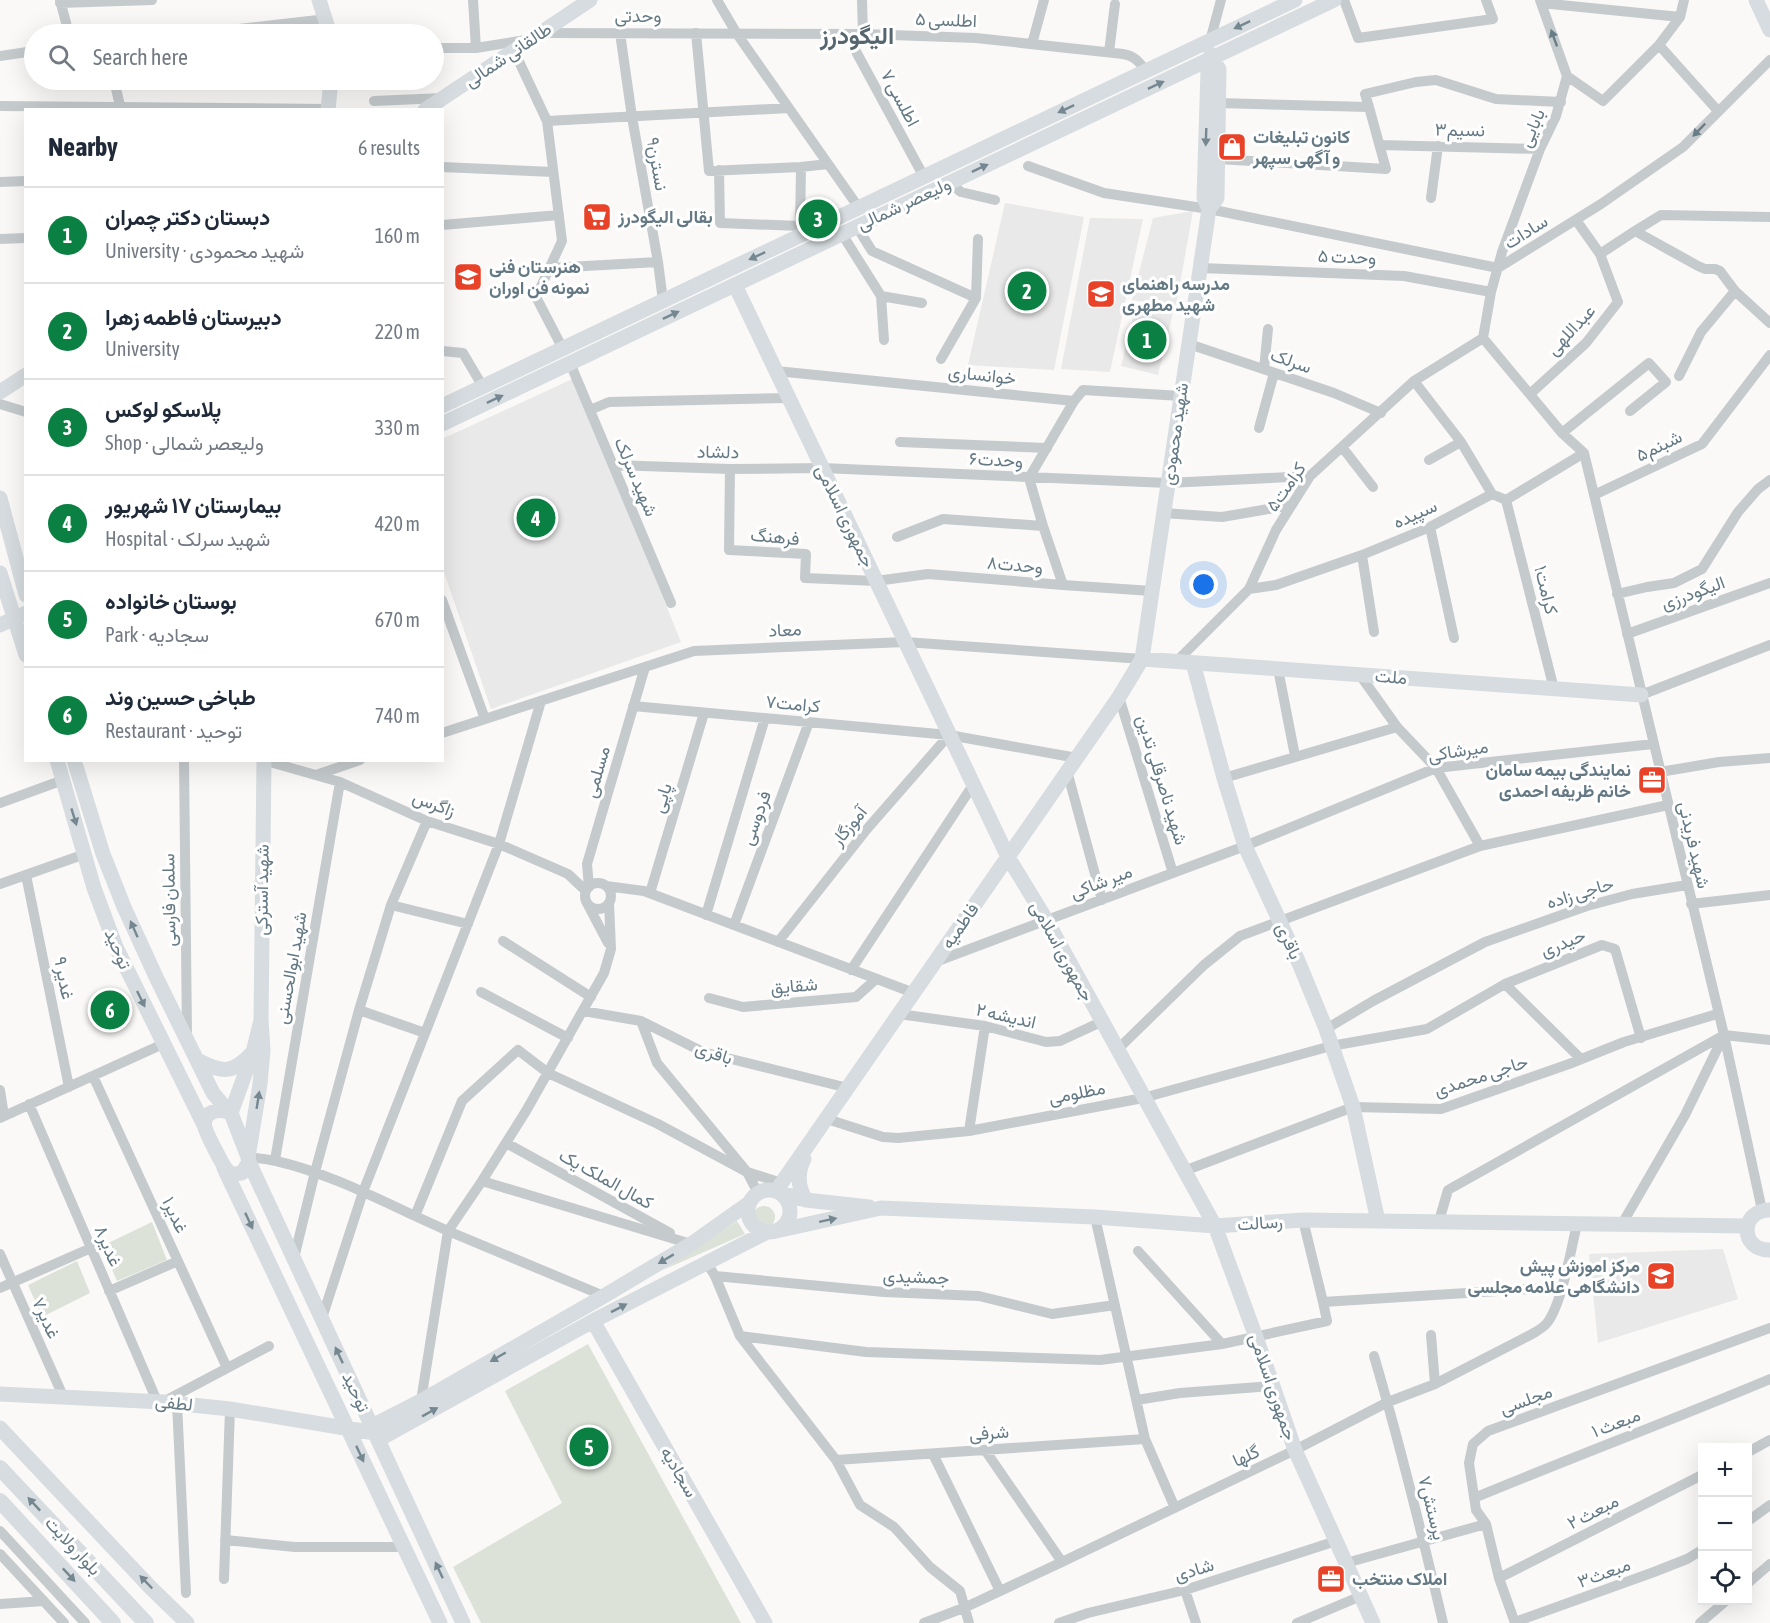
<!DOCTYPE html>
<meta charset="utf-8">
<style>
body{margin:0;font-family:"Asap Condensed",Vazirmatn,sans-serif;background:#f6f6f7;color:#1f2937}
.controls{position:absolute;right:18px;bottom:18px;display:grid;overflow:hidden;border-radius:0px;box-shadow:0 6px 24px #0002}
.controls button{width:54px;height:54px;display:grid;place-items:center;padding:0;border:0;border-bottom:2px solid #e0e1e3;background:#fff;color:#1f2937;font:30px sans-serif}
.you{position:absolute;left:1204px;top:585px;width:21px;height:21px;margin:-15px;border:4px solid #fff;border-radius:50%;background:#1a73e8;box-shadow:0 0 0 9px #1a73e833}
.badge{display:grid;place-items:center;width:39px;height:39px;border-radius:50%;background:#0b8043;color:#fff;font-size:20px;font-weight:700}
.pin{position:absolute;translate:-50% -50%;border:3px solid #fff;box-shadow:0 2px 6px #0006}
.list{margin:0;padding:0;list-style:none}
h2{display:flex;justify-content:space-between;align-items:center;height:78px;margin:0;padding:0 24px;font-size:26px}
h2 small{font-size:20px;font-weight:400;color:#747a83}
.list li{display:grid;grid-template-columns:39px 1fr auto;gap:18px;align-items:center;box-sizing:border-box;height:96px;padding:0 24px;border-top:2px solid #e0e1e3}
.list b{display:block;font-size:22px;white-space:nowrap}
.list p{margin:0;font-size:20px;white-space:nowrap;color:#747a83}
.list em{font-size:20px;font-style:normal;color:#747a83}
.icon{flex:none;width:33px;height:33px;fill:none;stroke:currentColor;stroke-width:2;stroke-linecap:round;stroke-linejoin:round}
.map{position:relative;flex:none;width:1770px;height:1623px;overflow:hidden}
.search{position:absolute;background:#fff;box-shadow:0 6px 24px #0002;left:24px;top:24px;width:420px;height:66px;display:flex;align-items:center;gap:15px;box-sizing:border-box;padding:0 21px;border-radius:33px;color:#747a83;font-size:22px}
.panel{position:absolute;background:#fff;box-shadow:0 6px 24px #0002;left:24px;top:108px;width:420px;height:654px;border-radius:0px}
.map>svg:first-child{display:block}
</style>
<div class="map">
<svg width="1770" height="1623" viewBox="0 0 1770 1623">
<rect width="100%" height="100%" fill="#faf9f7"/>
<path fill="#e8e9e8" d="M1005 203 1084 217 1054 370 968 365Z
M1193 211 1176 306 1132 300 1153 218Z
M1090 218 1143 219 1110 372 1061 369Z
M1135 310 1173 313 1158 375 1121 366Z
M579 376 610 467 681 642 491 709 443 569 442 439Z
M1723 1249 1738 1299 1598 1343 1589 1254Z"/>
<path fill="#dce2d8" d="M753 1217a11 11 0 1 1 22 0a11 11 0 1 1-22 0Z
M737 1221 745 1234 663 1270Z
M152 1222 167 1260 117 1281 102 1246Z
M77 1261 90 1293 42 1317 28 1285Z
M588 1344 741 1623H481L453 1567 562 1503 505 1391Z"/>
<g fill="none" stroke-linecap="round" stroke-linejoin="round">
<path stroke="#c5cacd" stroke-width="10" d="M60 0 69 34
M473 0 476 48
M717 0 737 34 859 208
M862 0 863 34
M1344 0 1358 38 1493 19 1486 0
M1540 0 1567 76 1556 116 1540 149 1502 252 1491 292 1483 338 1562 433 1584 453
M60 3 152 0
M1541 3 1680 17 1684 0
M1680 17 1659 45 1718 111
M540 33 863 34 976 38 1123 54C1135 56 1139 62 1146 71
M620 33 632 117 658 262 663 301
M696 33 709 171 801 167 828 164
M194 34 327 19
M847 35 924 177
M1210 41 1221 0
M1032 44 1044 0
M434 48H476L526 40
M514 51 547 121 562 241 536 297 563 349
M1109 52 1115 4
M0 56 34 51
M1567 76 1603 101 1659 45
M114 80 121 110
M374 101 443 98
M1218 103 1369 107 1365 94 1416 82 1436 80 1496 99 1561 102
M0 106 329 109
M547 121 789 108
M1380 145 1540 149
M1218 159 1386 169 1369 107
M1028 166 1104 193 1209 209 1498 268 1601 204 1683 147 1770 60
M442 167 553 172
M719 170 720 223 800 226
M953 181 956 188 961 192 995 200
M0 182 26 181
M1431 198 1438 146
M442 225 559 215
M857 227 872 251 976 298
M798 230 800 226 801 167
M1635 231 1661 215 1770 217
M842 234 881 296 884 340
M0 239 26 238
M1600 254 1635 231 1698 266 1705 269H1715L1720 271 1735 291 1770 323
M549 268 658 262
M1200 268 1404 276 1491 292
M881 296 922 303
M1189 344 1334 393 1381 413
M442 351 463 353 483 387
M941 359 976 298 978 239
M570 363 671 603
M1264 369 1268 329
M776 371 1074 401 1083 390 1181 396
M1679 376 1701 332 1735 291
M1414 381 1461 442 1492 494
M1530 394 1586 343 1618 302 1600 254 1576 220
M0 404 26 412
M590 410 609 402 789 398
M1259 428 1274 373
M1562 433 1649 363 1666 382 1630 411
M900 442 1047 448
M1342 447 1373 487
M1584 453 1724 1035 1762 1210
M1429 460 1461 442
M613 465 730 469 822 468 1168 483 1310 476
M730 469 729 550 806 554 805 578 876 581 928 574 1063 585 1152 591
M1594 495 1702 444 1770 355
M1506 500 1554 689
M1163 513 1222 517 1292 505
M1430 527 1454 638
M897 537 943 519 1043 526
M1362 555 1374 632
M1063 585 1043 526 1029 478 1074 401
M1249 589 1276 585 1362 555 1430 527 1492 494 1506 500 1584 453
M1617 594 1647 587 1674 583 1702 569 1738 512 1758 489 1770 480
M442 600 485 719
M1627 634 1770 583
M1176 662 1249 589 1276 530 1310 476 1414 381 1483 338
M1278 669 1295 756
M1360 675 1397 727 1436 768 1480 846
M1641 695 1770 645
M1119 697 1173 873
M633 706 949 735 1077 758
M442 733 694 651 905 642 1142 659
M184 760 187 1036
M263 760 340 782 427 821 499 844 568 874 586 891
M1067 771 1102 900
M1660 772 1719 762 1770 758
M316 775 360 760
M1224 778 1397 727
M0 803 63 780
M26 875 69 1087
M585 896a13 13 0 1 1 26 0a13 13 0 1 1-26 0Z
M0 884 85 854
M606 886 644 891 914 993
M589 887 587 864 645 667
M650 893 704 713
M1691 904 1770 895
M391 905 468 924
M588 905 608 943
M706 915 765 718
M734 925 809 722
M503 941 591 997
M778 942 867 829 949 735
M935 962 1245 846 1436 768 1653 744
M851 970 973 785
M1505 984 1581 1059
M481 992 568 1038
M709 998 743 1007 856 997 876 979
M359 1010 425 1033
M583 1011 641 1021 703 1052 848 1088
M899 1014 985 1026 1046 1042 1060 1041 1101 1022
M641 1021 657 1063 747 1172 758 1193
M1326 1029 1373 1001 1485 942 1587 906 1632 894 1687 885
M1724 1035 1770 1040
M1117 1050 1204 965 1240 936 1480 846 1668 805
M93 1076 227 1368
M0 1090 4 1116
M29 1104 157 1401
M0 1118 163 1044
M827 1119 883 1137 898 1138 969 1131 1143 1098 1331 1046 1427 1029 1505 984 1602 945 1615 949 1641 1038
M969 1131 985 1026
M506 1143 670 1233
M248 1157C257 1158 267 1159 276 1161 324 1172 370 1195 415 1216
M275 1160 340 782
M1184 1171 1353 1107 1441 1109 1569 1064 1624 1042 1717 1014
M482 1181 691 1244
M1095 1217 1145 1439 1175 1508
M1303 1220 1323 1302 1562 1287
M1439 1221 1448 1190 1724 1035
M1622 1224 1685 1115 1724 1035
M1138 1251 1222 1344
M0 1254 63 1396
M294 1258 315 1172 359 1010 391 905 427 821
M707 1263 715 1276 740 1336 836 1460 860 1505 894 1527 930 1567 960 1591 969 1623
M715 1276 884 1292 979 1296 1052 1314 1115 1305
M0 1288 91 1248
M109 1291 178 1261
M604 1296 448 1231 415 1216 462 1101 518 1050 548 1073 658 1124 747 1172 782 1183
M322 1318 363 1192 499 844 541 701
M1431 1335 1435 1384
M740 1336 866 1352 1100 1360 1222 1344 1327 1321 1323 1302
M1374 1356C1400 1444 1422 1534 1443 1623
M1137 1400 1180 1393 1273 1386
M421 1401 448 1231 482 1181 526 1111 604 973 611 949 609 903
M163 1402 269 1346
M177 1403 186 1593
M985 1450 1062 1562
M1748 1452 1770 1440
M933 1454 1000 1591
M836 1460 1145 1439
M1474 1498C1573 1457 1672 1420 1770 1379
M1748 1521 1770 1505
M0 1531 85 1623
M225 1540 295 1547H405
M0 1554 64 1623
M1346 1563 1486 1524
M1499 1578 1702 1475
M224 1579 230 1409
M1748 1583 1770 1564
M1185 1590 1196 1623
M0 1604 44 1601
M1515 1622 1654 1572 1687 1559 1702 1550
M924 1623 966 1607 1062 1562 1295 1450 1388 1402 1435 1384 1532 1334C1537 1331 1543 1328 1547 1323 1562 1304 1571 1249 1577 1224
M1059 1623 1088 1613 1185 1590 1336 1541
M1297 1623 1361 1596
M1515 1623 1499 1578 1486 1524 1476 1510 1469 1463 1473 1444 1488 1431 1770 1328
M1700 1623 1727 1600"/>
<path stroke="#d6dcdf" stroke-width="15" d="M319 0 330 34
M1756 0 1770 30
M1211 54 1212 58 1208 71 1204 198 1209 209 1217 198 1219 69 1212 58
M328 110 331 80
M425 110 590 0
M735 285 1008 857 1047 921 1215 1226 1256 1337 1295 1450 1373 1623
M0 392 26 375
M442 406 1295 0
M442 424 1334 0
M0 498 26 595
M0 573 26 655
M0 625 26 613
M1142 659 1641 695
M1193 663 1224 778 1245 846 1299 963 1326 1029 1353 1107 1378 1221
M57 760 94 888 116 947 205 1127
M74 760 103 854 124 907 156 977 213 1093 228 1111
M261 1020 264 760
M197 1060C220 1072 232 1075 251 1054
M231 1113 253 1052 261 1020 263 1050 260 1084 248 1157 249 1162 242 1173C236 1174 232 1175 228 1171 224 1169 207 1134 205 1128 201 1112 219 1107 231 1113L248 1157
M804 1159C797 1173 797 1186 806 1200
M249 1162 463 1623
M224 1168 440 1623
M748 1211a21 21 0 1 1 42 0a21 21 0 1 1-42 0Z
M776 1191 1119 697 1142 659 1209 209
M780 1193 806 1200 869 1207
M1770 1210C1739 1210 1740 1251 1770 1250
M776 1231 881 1208 1095 1217 1215 1226 1303 1220 1747 1226
M593 1321 765 1623
M0 1394 163 1402 230 1409 375 1433
M372 1426 421 1401 604 1296 691 1244 749 1203
M0 1428 150 1587 187 1623
M378 1440 593 1321 767 1232"/>
<path stroke="#d6dcdf" stroke-width="16" d="M0 1468 146 1623
M0 1501 113 1623"/>
</g>
<defs><path id="oneway-solid" d="M-6-.8H1V-3.2L6.5 0L1 3.2V.8H-6Z" transform="scale(1.5)"/></defs>
<g fill="#758891">
<use href="#oneway-solid" transform="translate(1242 25) rotate(155)"/>
<use href="#oneway-solid" transform="translate(1156 85) rotate(-25)"/>
<use href="#oneway-solid" transform="translate(1066 109) rotate(155)"/>
<use href="#oneway-solid" transform="translate(1206 137) rotate(92)"/>
<use href="#oneway-solid" transform="translate(980 168) rotate(-25)"/>
<use href="#oneway-solid" transform="translate(757 256) rotate(155)"/>
<use href="#oneway-solid" transform="translate(671 315) rotate(-25)"/>
<use href="#oneway-solid" transform="translate(495 399) rotate(-25)"/>
<use href="#oneway-solid" transform="translate(74 817) rotate(73)"/>
<use href="#oneway-solid" transform="translate(134 929) rotate(-114)"/>
<use href="#oneway-solid" transform="translate(141 999) rotate(64)"/>
<use href="#oneway-solid" transform="translate(258 1100) rotate(-81)"/>
<use href="#oneway-solid" transform="translate(828 1220) rotate(-12)"/>
<use href="#oneway-solid" transform="translate(249 1221) rotate(65)"/>
<use href="#oneway-solid" transform="translate(666 1259) rotate(149)"/>
<use href="#oneway-solid" transform="translate(619 1308) rotate(-27)"/>
<use href="#oneway-solid" transform="translate(339 1355) rotate(-115)"/>
<use href="#oneway-solid" transform="translate(498 1357) rotate(150)"/>
<use href="#oneway-solid" transform="translate(430 1412) rotate(-29)"/>
<use href="#oneway-solid" transform="translate(360 1454) rotate(65)"/>
<use href="#oneway-solid" transform="translate(34 1504) rotate(-133)"/>
<use href="#oneway-solid" transform="translate(439 1570) rotate(-115)"/>
<use href="#oneway-solid" transform="translate(69 1575) rotate(47)"/>
<use href="#oneway-solid" transform="translate(146 1582) rotate(-134)"/>
</g>
<g fill="#697d87">
<use href="#oneway-solid" transform="translate(1554 38) rotate(-110)"/>
<use href="#oneway-solid" transform="translate(1699 130) rotate(134)"/>
</g>
<defs>
<g id="shop-square" transform="scale(1.5)"><rect x="-9" y="-9" width="18" height="18" rx="4" fill="#e84229" stroke="#fff"/><path d="M-5-2.5h2.3a2.7 3.5 0 0 1 5.4 0H5L5.5 6h-11ZM-1.5-2.5h3a1.5 2.3 0 0 0-3 0Z" fill="#fff"/></g>
<g id="supermarket-square" transform="scale(1.5)"><rect x="-9" y="-9" width="18" height="18" rx="4" fill="#e84229" stroke="#fff"/><path d="M-6-5.5h2.5l.6 2H6L4.5 2H-2.5L-4.4-4H-6ZM-1.5 3.2a1.3 1.3 0 1 0 .1 0ZM3 3.2a1.3 1.3 0 1 0 .1 0Z" fill="#fff"/></g>
<g id="school-square" transform="scale(1.5)"><rect x="-9" y="-9" width="18" height="18" rx="4" fill="#e84229" stroke="#fff"/><path d="M0-5L7-2L0 1L-7-2ZM-4 1L0 2.5L4 1V4Q0 6-4 4Z" fill="#fff"/></g>
<g id="university-square" transform="scale(1.5)"><rect x="-9" y="-9" width="18" height="18" rx="4" fill="#e84229" stroke="#fff"/><path d="M0-5L7-2L0 1L-7-2ZM-4 1L0 2.5L4 1V4Q0 6-4 4Z" fill="#fff"/></g>
<g id="office-square" transform="scale(1.5)"><rect x="-9" y="-9" width="18" height="18" rx="4" fill="#e84229" stroke="#fff"/><path d="M-6-3h4V-5.5h4V-3h4V5H-6ZM-1-4.5V-3h2v-1.5ZM-6 0V1H6V0Z" fill="#fff"/></g>
</defs>
<g fill-rule="evenodd">
<use href="#shop-square" x="1232" y="147"/>
<use href="#supermarket-square" x="597" y="217"/>
<use href="#school-square" x="468" y="277"/>
<use href="#university-square" x="1101" y="294"/>
<use href="#office-square" x="1652" y="780"/>
<use href="#university-square" x="1661" y="1276"/>
<use href="#office-square" x="1331" y="1579"/>
</g>
<g text-anchor="middle" stroke-width="6" stroke-linejoin="round" paint-order="stroke">
<g font-size="18" fill="#647983" stroke="#fff">
<text x="638" y="22">وحدتی</text>
<text transform="translate(946 20) rotate(2)" y="6">اطلسی ۵</text>
<text transform="translate(508 55) rotate(-34)" y="6">طالقانی شمالی</text>
<text transform="translate(900 98) rotate(62)" y="6">اطلسی ۷</text>
<text transform="translate(1532 128) rotate(-67)" y="6">بابایی</text>
<text transform="translate(1460 130) rotate(1)" y="6">نسیم۳</text>
<text transform="translate(657 164) rotate(80)" y="6">نسترن۹</text>
<text transform="translate(904 204) rotate(-25)" y="6">ولیعصر شمالی</text>
<text transform="translate(1526 232) rotate(-32)" y="6">سادات</text>
<text transform="translate(1347 257) rotate(2)" y="6">وحدت ۵</text>
<text transform="translate(1571 330) rotate(-47)" y="6">عبداللهی</text>
<text transform="translate(1291 361) rotate(19)" y="6">سرلک</text>
<text transform="translate(982 375) rotate(6)" y="6">خوانساری</text>
<text transform="translate(1175 434) rotate(-82)" y="6">شهید محمودی</text>
<text transform="translate(1659 446) rotate(-26)" y="6">شبنم۵</text>
<text transform="translate(718 452) rotate(1)" y="6">دلشاد</text>
<text transform="translate(996 460) rotate(3)" y="6">وحدت۶</text>
<text transform="translate(636 477) rotate(67)" y="6">شهید سرلک</text>
<text transform="translate(1286 487) rotate(-55)" y="6">کرامت۵</text>
<text transform="translate(1415 514) rotate(-24)" y="6">سپیده</text>
<text transform="translate(845 516) rotate(64)" y="6">جمهوری اسلامی</text>
<text transform="translate(775 537) rotate(5)" y="6">فرهنگ</text>
<text transform="translate(1015 565) rotate(5)" y="6">وحدت۸</text>
<text transform="translate(1546 590) rotate(76)" y="6">کرامت۱</text>
<text transform="translate(1693 593) rotate(-20)" y="6">الیگودرزی</text>
<text transform="translate(785 630) rotate(-3)" y="6">معاد</text>
<text transform="translate(1391 677) rotate(4)" y="6">ملت</text>
<text transform="translate(793 704) rotate(5)" y="6">کرامت۷</text>
<text transform="translate(1458 751) rotate(-9)" y="6">میرشاکی</text>
<text transform="translate(597 772) rotate(-74)" y="6">مسلمی</text>
<text transform="translate(1162 780) rotate(73)" y="6">شهید ناصرقلی تدین</text>
<text transform="translate(662 798) rotate(-73)" y="6">پاپی</text>
<text transform="translate(434 804) rotate(21)" y="6">زاگرس</text>
<text transform="translate(756 818) rotate(-70)" y="6">فردوسی</text>
<text transform="translate(849 826) rotate(-51)" y="6">آموزگار</text>
<text transform="translate(1694 845) rotate(77)" y="6">شهید فریدنی</text>
<text transform="translate(1101 882) rotate(-21)" y="6">میر شاکی</text>
<text transform="translate(262 890) rotate(-89)" y="6">شهید آسترکی</text>
<text transform="translate(1580 893) rotate(-17)" y="6">حاجی زاده</text>
<text transform="translate(169 900) rotate(-91)" y="6">سلمان فارسی</text>
<text transform="translate(960 926) rotate(-55)" y="6">فاطمیه</text>
<text transform="translate(1289 941) rotate(65)" y="6">باقری</text>
<text transform="translate(1563 943) rotate(-22)" y="6">حیدری</text>
<text transform="translate(118 949) rotate(67)" y="6">توحید</text>
<text transform="translate(1062 951) rotate(61)" y="6">جمهوری اسلامی</text>
<text transform="translate(291 968) rotate(-80)" y="6">شهید ابوالحسنی</text>
<text transform="translate(64 978) rotate(79)" y="6">غدیر ۹</text>
<text transform="translate(794 986) rotate(-5)" y="6">شقایق</text>
<text transform="translate(1006 1016) rotate(13)" y="6">اندیشه ۲</text>
<text transform="translate(714 1053) rotate(18)" y="6">باقری</text>
<text transform="translate(1481 1076) rotate(-18)" y="6">حاجی محمدی</text>
<text transform="translate(1077 1093) rotate(-11)" y="6">مظلومی</text>
<text transform="translate(606 1179) rotate(29)" y="6">کمال الملک یک</text>
<text transform="translate(175 1215) rotate(65)" y="6">غدیر۱</text>
<text transform="translate(1260 1223) rotate(-4)" y="6">رسالت</text>
<text transform="translate(108 1246) rotate(67)" y="6">غدیر۸</text>
<text transform="translate(916 1277) rotate(2)" y="6">جمشیدی</text>
<text transform="translate(46 1318) rotate(66)" y="6">غدیر۷</text>
<text transform="translate(1273 1387) rotate(71)" y="6">جمهوری اسلامی</text>
<text transform="translate(356 1392) rotate(65)" y="6">توحید</text>
<text transform="translate(1526 1400) rotate(-20)" y="6">مجلسی</text>
<text transform="translate(174 1403) rotate(6)" y="6">لطفی</text>
<text transform="translate(1616 1423) rotate(-21)" y="6">مبعث ۱</text>
<text transform="translate(989 1433) rotate(-4)" y="6">شرفی</text>
<text transform="translate(1246 1456) rotate(-25)" y="6">گلها</text>
<text transform="translate(679 1472) rotate(60)" y="6">سجادیه</text>
<text transform="translate(1432 1508) rotate(76)" y="6">پرستش۷</text>
<text transform="translate(1593 1512) rotate(-27)" y="6">مبعث ۲</text>
<text transform="translate(73 1546) rotate(47)" y="6">بلوار ولایت</text>
<text transform="translate(1194 1570) rotate(-17)" y="6">شادی</text>
<text transform="translate(1604 1573) rotate(-20)" y="6">مبعث۳</text>
</g>
<g font-size="18" font-weight="bold" fill="#647983" stroke="#fff" text-anchor="start">
<text x="1253" y="143">کانون تبلیغات<tspan x="1253" dy="21">و آگهی سپهر</tspan></text>
<text x="618" y="223">بقالی الیگودرز</text>
<text x="489" y="273">هنرستان فنی<tspan x="489" dy="21">نمونه فن اوران</tspan></text>
<text x="1122" y="290">مدرسه راهنمای<tspan x="1122" dy="21">شهید مطهری</tspan></text>
<text x="1631" y="776" text-anchor="end">نمایندگی بیمه سامان<tspan x="1631" dy="21">خانم ظریفه احمدی</tspan></text>
<text x="1640" y="1272" text-anchor="end">مرکز اموزش پیش<tspan x="1640" dy="21">دانشگاهی علامه مجلسی</tspan></text>
<text x="1352" y="1585">املاک منتخب</text>
</g>
<g font-size="24" font-weight="bold" fill="#56666e" stroke="#fff">
<text x="857" y="44">الیگودرز</text>
</g>
</g>
</svg>
<div class="controls">
<button>+</button>
<button>−</button>
<button><svg class="icon" aria-label="locate" viewBox="0 0 24 24"><circle cx="12" cy="12" r="6"/><path d="M12 2v4M12 18v4M2 12h4M18 12h4"/></svg></button>
</div>
<div class="you"></div>
<div class="pin badge" style="left:1147px;top:340px">1</div>
<div class="pin badge" style="left:1027px;top:291px">2</div>
<div class="pin badge" style="left:818px;top:219px">3</div>
<div class="pin badge" style="left:536px;top:518px">4</div>
<div class="pin badge" style="left:589px;top:1447px">5</div>
<div class="pin badge" style="left:110px;top:1010px">6</div>
<div class="search"><svg class="icon" aria-label="search" viewBox="0 0 24 24"><circle cx="10" cy="10" r="6"/><path d="M15 15l6 6"/></svg>Search here</div>
<section class="panel">
<h2>Nearby<small>6 results</small></h2>
<ul class="list">
<li><span class="badge">1</span><div><b>دبستان دکتر چمران</b><p>University · شهید محمودی</p></div><em>160 m</em></li>
<li><span class="badge">2</span><div><b>دبیرستان فاطمه زهرا</b><p>University</p></div><em>220 m</em></li>
<li><span class="badge">3</span><div><b>پلاسکو لوکس</b><p>Shop · ولیعصر شمالی</p></div><em>330 m</em></li>
<li><span class="badge">4</span><div><b>بیمارستان ۱۷ شهریور</b><p>Hospital · شهید سرلک</p></div><em>420 m</em></li>
<li><span class="badge">5</span><div><b>بوستان خانواده</b><p>Park · سجادیه</p></div><em>670 m</em></li>
<li><span class="badge">6</span><div><b>طباخی حسین وند</b><p>Restaurant · توحید</p></div><em>740 m</em></li>
</ul>
</section>
</div>
